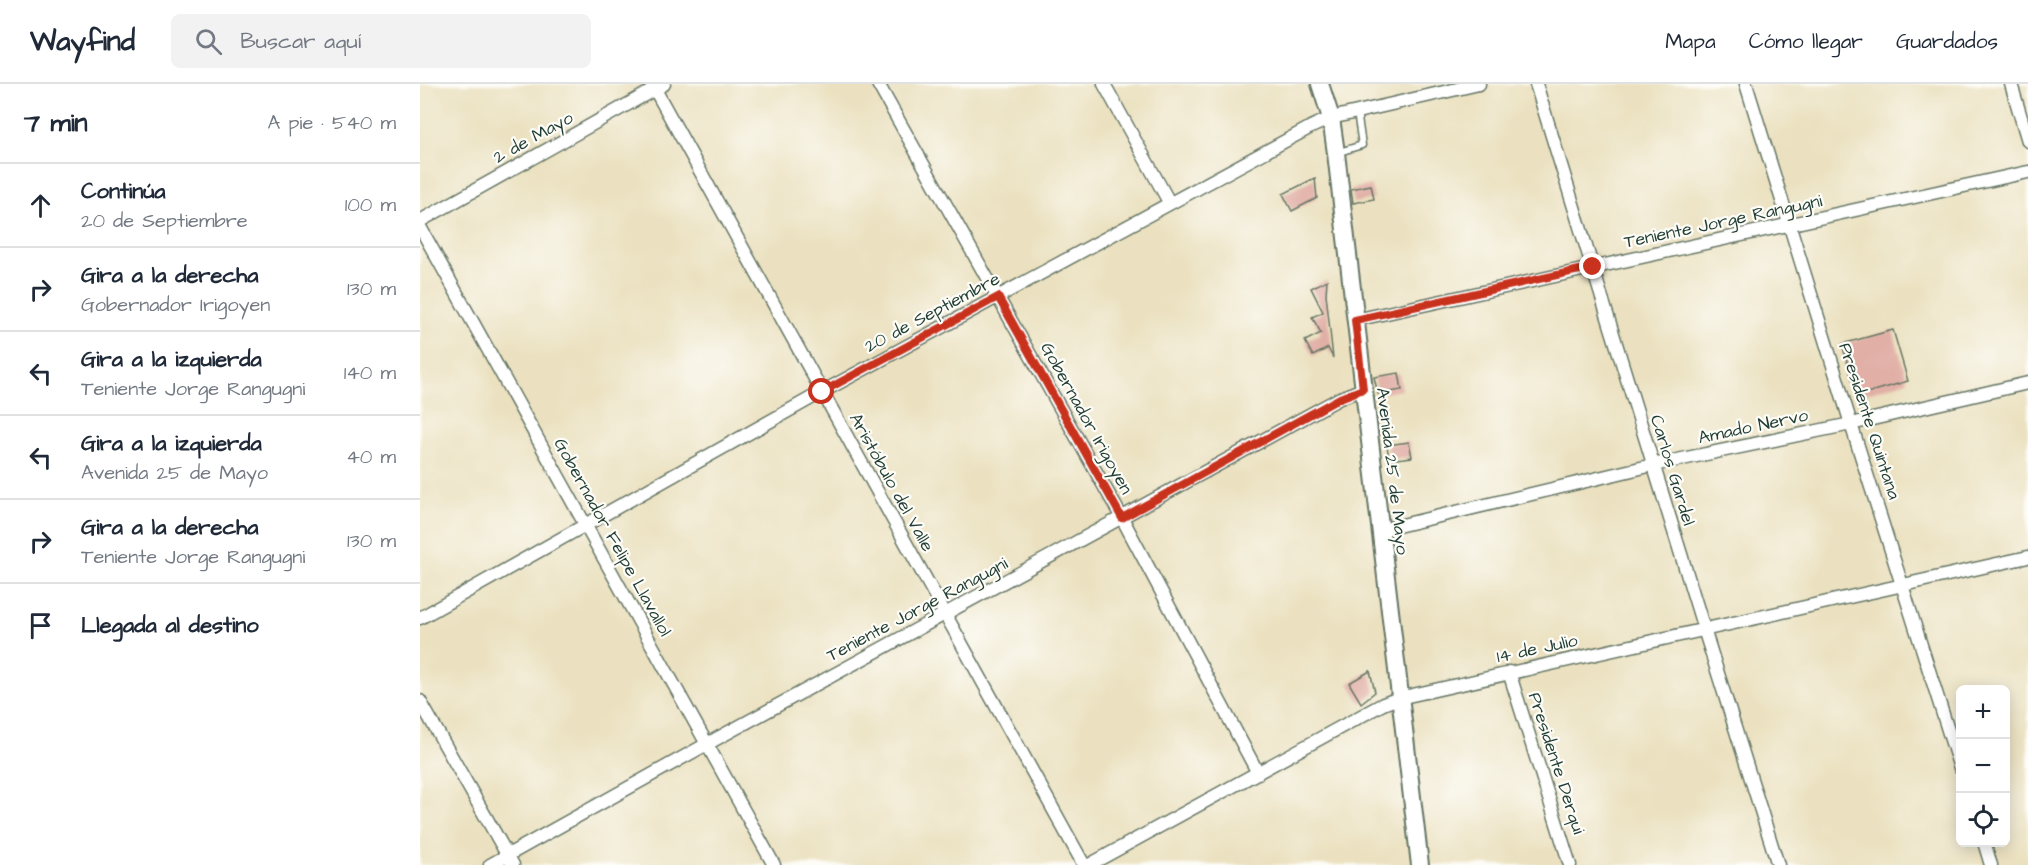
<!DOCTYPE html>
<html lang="es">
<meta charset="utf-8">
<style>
body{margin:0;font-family:"Architects Daughter",sans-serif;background:#f2f2f3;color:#1f2937}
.controls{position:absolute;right:18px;bottom:18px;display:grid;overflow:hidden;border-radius:9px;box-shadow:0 3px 15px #0003}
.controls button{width:54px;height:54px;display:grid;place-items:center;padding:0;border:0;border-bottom:2px solid #e0e1e3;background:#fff;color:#1f2937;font:30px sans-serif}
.stop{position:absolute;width:18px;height:18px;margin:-14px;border:4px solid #c8321e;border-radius:50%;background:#fff}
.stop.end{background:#c8321e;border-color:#fff;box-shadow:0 2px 6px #0008}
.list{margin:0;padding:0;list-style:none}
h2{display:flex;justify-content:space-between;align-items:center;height:78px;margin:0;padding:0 24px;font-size:26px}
h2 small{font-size:20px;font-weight:400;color:#747a83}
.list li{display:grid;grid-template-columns:39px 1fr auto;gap:18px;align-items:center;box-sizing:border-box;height:84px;padding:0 24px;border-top:2px solid #e0e1e3}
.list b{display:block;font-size:22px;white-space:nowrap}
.list p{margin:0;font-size:20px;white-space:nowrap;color:#747a83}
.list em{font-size:20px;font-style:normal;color:#747a83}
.icon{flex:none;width:33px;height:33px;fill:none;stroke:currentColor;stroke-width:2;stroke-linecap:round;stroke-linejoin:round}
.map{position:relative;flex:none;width:1608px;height:781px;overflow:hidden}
header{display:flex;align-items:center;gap:36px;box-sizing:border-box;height:84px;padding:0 30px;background:#fff;border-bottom:2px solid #e0e1e3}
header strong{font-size:28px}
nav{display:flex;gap:33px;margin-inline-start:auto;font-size:21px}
.search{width:420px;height:54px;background:#f2f2f3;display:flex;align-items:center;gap:15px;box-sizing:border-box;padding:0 21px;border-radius:9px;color:#747a83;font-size:22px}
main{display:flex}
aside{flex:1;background:#fff}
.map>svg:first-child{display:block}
</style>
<header>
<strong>Wayfind</strong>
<div class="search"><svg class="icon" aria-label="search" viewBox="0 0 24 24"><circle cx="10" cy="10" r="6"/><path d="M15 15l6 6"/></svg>Buscar aquí</div>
<nav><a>Mapa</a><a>Cómo llegar</a><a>Guardados</a></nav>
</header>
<main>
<aside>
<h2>7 min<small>A pie · 540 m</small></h2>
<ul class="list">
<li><svg class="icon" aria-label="ahead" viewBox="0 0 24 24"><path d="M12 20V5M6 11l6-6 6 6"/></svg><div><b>Continúa</b><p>20 de Septiembre</p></div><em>100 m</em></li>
<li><svg class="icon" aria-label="right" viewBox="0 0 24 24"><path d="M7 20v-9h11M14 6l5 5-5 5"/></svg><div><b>Gira a la derecha</b><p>Gobernador Irigoyen</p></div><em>130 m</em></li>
<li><svg class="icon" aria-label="left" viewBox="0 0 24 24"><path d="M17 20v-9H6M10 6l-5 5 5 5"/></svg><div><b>Gira a la izquierda</b><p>Teniente Jorge Rangugni</p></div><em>140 m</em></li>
<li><svg class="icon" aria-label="left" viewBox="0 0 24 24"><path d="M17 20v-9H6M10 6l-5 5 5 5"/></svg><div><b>Gira a la izquierda</b><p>Avenida 25 de Mayo</p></div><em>40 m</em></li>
<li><svg class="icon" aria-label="right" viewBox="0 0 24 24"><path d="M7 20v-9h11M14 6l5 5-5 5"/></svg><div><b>Gira a la derecha</b><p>Teniente Jorge Rangugni</p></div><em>130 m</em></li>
<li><svg class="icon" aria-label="arrive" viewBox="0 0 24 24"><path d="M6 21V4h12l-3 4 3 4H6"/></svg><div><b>Llegada al destino</b></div></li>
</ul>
</aside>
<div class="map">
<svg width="1608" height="781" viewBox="0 0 1608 781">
<rect width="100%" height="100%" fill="#fdfcf7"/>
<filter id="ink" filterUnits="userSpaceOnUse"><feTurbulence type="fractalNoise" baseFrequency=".0167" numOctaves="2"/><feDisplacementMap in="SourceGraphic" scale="12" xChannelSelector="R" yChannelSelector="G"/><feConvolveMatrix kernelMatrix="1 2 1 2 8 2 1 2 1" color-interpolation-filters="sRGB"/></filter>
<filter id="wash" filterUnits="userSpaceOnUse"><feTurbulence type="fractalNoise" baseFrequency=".008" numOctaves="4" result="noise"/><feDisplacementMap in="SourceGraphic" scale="24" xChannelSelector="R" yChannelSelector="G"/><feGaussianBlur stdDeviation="1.35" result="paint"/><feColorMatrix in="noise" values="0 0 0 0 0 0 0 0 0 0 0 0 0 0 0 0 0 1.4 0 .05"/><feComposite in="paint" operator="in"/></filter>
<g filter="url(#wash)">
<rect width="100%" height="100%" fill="#ebe1c0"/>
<g id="blocks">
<path fill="#e1afa6" d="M895 94 897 114 872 127 863 110Z
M951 101 954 115 933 119 931 105Z
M907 196 906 210 913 274 908 264 893 272 885 257 901 249 892 233 903 228 891 204Z
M1473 246 1488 297 1437 312 1422 260Z
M979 289 982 306 958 310 954 293Z
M989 358 992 373 969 376 967 361Z
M950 587 955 608 941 619 929 599Z"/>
</g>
</g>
<g filter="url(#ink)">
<use href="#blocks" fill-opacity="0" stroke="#667665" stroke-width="1.5"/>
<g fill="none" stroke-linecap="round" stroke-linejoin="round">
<g stroke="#667665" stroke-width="9">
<path id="lane" d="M916 69 942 61 937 28"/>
</g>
<g stroke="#667665" stroke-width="15">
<path id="street" d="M232 0 664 781
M458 0 702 434 838 689
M684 0 749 118
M1116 0 1284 545 1358 781
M1326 0 1431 340 1540 684
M1591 0 1608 57
M0 137 244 0
M0 143 354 781
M935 236 1608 88
M961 446 1233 381 1431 340 1608 299
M0 534 402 308 891 43 911 34 1059 0
M1089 588 1150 781
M0 617 93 781
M1564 758 1571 781
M70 781 287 660 920 314 943 305
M669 781 963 620 979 614 1608 473"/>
</g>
<g stroke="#667665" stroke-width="20">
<path id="secondary" d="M900 0 911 34 916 69 1000 781"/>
</g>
<use href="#lane" stroke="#fff" stroke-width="6"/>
<use href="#street" stroke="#fff" stroke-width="12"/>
<use href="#secondary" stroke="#fff" stroke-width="16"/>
</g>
</g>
<g fill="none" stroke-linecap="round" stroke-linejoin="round" filter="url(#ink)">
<path stroke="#c8321e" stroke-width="8" d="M402 308 578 213 702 434 920 314 943 305 935 236 1173 183"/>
</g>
<g text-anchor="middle" stroke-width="4.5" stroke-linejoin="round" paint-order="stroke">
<g font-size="18" fill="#1f3d34" stroke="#fdfcf7">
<text transform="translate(113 53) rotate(-29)" y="6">2 de Mayo</text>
<text transform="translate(1303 137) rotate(-12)" y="6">Teniente Jorge Rangugni</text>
<text transform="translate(512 228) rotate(-28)" y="6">20 de Septiembre</text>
<text transform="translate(667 334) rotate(61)" y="6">Gobernador Irigoyen</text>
<text transform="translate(1450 337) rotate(72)" y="6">Presidente Quintana</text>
<text transform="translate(1333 342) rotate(-12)" y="6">Amado Nervo</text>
<text transform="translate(1253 386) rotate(73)" y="6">Carlos Gardel</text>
<text transform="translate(973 387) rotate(83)" y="6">Avenida 25 de Mayo</text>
<text transform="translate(472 398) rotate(61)" y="6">Aristóbulo del Valle</text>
<text transform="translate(193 453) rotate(61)" y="6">Gobernador Felipe Llavallol</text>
<text transform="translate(497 525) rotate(-28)" y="6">Teniente Jorge Rangugni</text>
<text transform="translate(1117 564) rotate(-12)" y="6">14 de Julio</text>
<text transform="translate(1137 679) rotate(72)" y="6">Presidente Derqui</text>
</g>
</g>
</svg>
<div class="controls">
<button>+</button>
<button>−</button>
<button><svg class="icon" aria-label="locate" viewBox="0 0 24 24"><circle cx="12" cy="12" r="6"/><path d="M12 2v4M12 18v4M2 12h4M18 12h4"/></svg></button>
</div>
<div class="stop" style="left:402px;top:308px"></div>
<div class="stop end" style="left:1173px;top:183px"></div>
</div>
</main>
